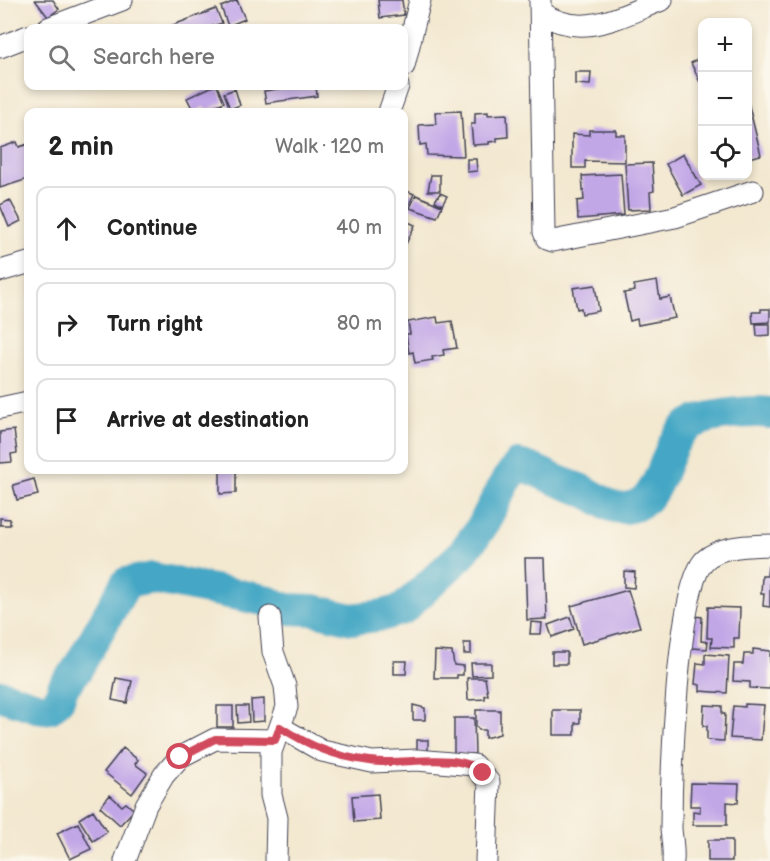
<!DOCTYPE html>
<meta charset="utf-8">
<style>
body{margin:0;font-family:"Balsamiq Sans",sans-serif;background:#f2f2f2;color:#222}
.controls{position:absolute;right:18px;top:18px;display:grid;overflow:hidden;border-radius:12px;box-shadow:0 3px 9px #0003}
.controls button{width:54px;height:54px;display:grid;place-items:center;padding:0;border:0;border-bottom:2px solid #e0e0e0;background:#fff;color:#222;font:30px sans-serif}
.stop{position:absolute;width:18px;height:18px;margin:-14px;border:4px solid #d1495b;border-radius:50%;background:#fff}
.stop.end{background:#d1495b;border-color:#fff;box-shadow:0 2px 6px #0008}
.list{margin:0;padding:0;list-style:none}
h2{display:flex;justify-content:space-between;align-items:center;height:78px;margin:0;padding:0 24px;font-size:26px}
h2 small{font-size:20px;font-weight:400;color:#767676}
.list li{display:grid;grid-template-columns:39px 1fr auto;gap:18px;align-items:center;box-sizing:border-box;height:84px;margin:0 12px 12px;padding:0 12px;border:2px solid #e0e0e0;border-radius:12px}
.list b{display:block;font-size:22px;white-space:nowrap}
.list em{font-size:20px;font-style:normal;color:#767676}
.icon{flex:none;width:33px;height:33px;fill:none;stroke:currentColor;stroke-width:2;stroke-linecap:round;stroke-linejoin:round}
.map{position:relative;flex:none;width:770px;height:861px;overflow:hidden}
.search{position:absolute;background:#fff;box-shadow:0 3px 9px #0003;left:24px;top:24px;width:384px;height:66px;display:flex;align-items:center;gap:15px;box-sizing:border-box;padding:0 21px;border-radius:12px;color:#767676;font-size:22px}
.panel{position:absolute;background:#fff;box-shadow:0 3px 9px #0003;left:24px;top:108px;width:384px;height:366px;border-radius:12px}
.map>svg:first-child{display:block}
</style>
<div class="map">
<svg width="770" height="861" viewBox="0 0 770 861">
<rect width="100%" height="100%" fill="#fbf7ec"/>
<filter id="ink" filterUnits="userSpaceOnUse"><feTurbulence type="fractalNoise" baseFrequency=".0167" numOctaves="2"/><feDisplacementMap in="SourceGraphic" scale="12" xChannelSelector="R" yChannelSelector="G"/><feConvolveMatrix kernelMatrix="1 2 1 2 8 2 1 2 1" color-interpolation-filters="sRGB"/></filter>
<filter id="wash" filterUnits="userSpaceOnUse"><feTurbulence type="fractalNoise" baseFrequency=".008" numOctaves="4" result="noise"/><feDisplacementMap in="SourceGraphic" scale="24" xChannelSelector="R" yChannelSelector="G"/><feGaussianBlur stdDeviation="1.35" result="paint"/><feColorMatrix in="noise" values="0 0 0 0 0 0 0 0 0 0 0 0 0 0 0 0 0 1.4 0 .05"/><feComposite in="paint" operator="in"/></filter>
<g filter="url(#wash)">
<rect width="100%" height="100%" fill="#f3e8d0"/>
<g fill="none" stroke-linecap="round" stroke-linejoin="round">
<path stroke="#45a7c5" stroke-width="32" d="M0 695 43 709 50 708 59 699 63 687 76 671 126 583 152 578 264 600 287 609 314 610 352 619 384 615 403 609 461 555 481 528 506 481 518 465C535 468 541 474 556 480 567 485 580 488 590 494 602 500 610 509 624 508 665 505 660 451 685 428 698 415 752 410 770 413"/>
</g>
<g id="blocks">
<path fill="#c2a7e7" d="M35 0H53L59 9 48 17Z
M237 0 245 19 228 26 221 7Z
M378 0H402L404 15 380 18Z
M216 9 222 23 207 28H165Z
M702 57V81L700 82 691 63Z
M575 72H591L590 85 575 84Z
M213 86H217L224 102 206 110 204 107 194 112 187 98Z
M283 86H316L317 96 266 103 264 91 283 88Z
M235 89 240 105 230 109 224 93Z
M748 102 761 155 748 158Z
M222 105 225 112H204Z
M461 111 464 156 427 155 426 144 420 145 419 125 436 124 435 112Z
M488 112V115L507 114 508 137 497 138V141L489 142V144L473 145 471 124H475V113Z
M589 130H616V135H625V162L585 161V168H572V134L589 135Z
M17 142 19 147 28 144V179L0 188V148Z
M683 154 701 185 683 195 666 164Z
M467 159H476L477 171 467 172Z
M652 163 654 191 650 192 651 209 628 210 625 164Z
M621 174 624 215 578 219 577 201 584 200 582 176Z
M431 175H440V191H428Z
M404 190 414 194 407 209 404 207Z
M440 193 447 196 442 205 435 201Z
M416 195 442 206 437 217 410 208Z
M10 200 21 221 9 227 0 205Z
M406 221 415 225 404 248V225Z
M657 281 660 299 670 297 675 318 638 325 637 319 630 321 624 293 635 291 634 285Z
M595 285 599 311 582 314 581 308 577 309 573 288Z
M761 309H770V322L753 323 752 312H761Z
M437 317 438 323 452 321 457 348 443 350 444 355 432 357 433 360 415 363 413 352 409 353 406 334H410L408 322Z
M756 324H770V335L757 336Z
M14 430 17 453 11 454 12 462 0 463V432Z
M220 470H236V493L220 494Z
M34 479 38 495 17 500 13 485Z
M0 518 10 519V525H0Z
M525 558H545L547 619 527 620Z
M768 566H770V607L763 606 764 594H761L762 576H767Z
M624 571 635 572 634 588 624 587Z
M628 590 640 627 582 644 571 606Z
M708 607 740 608 739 638H734V648L711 647 712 638H707Z
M694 616 702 617 701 641 708 642 707 649 692 648Z
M570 617 574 629 552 637 548 625Z
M531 622 542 623 541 634H530Z
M464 643H471V654H464Z
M753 649 770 651V689L750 688V682L733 681 734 664H743L744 654H753Z
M435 651 452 652 454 665 463 666V675H457V678H434Z
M552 652H567V664H552Z
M705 654 729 656 727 693 700 691V685L695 684 697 663 705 664Z
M394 661H407L406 674H394Z
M471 663H491V675L472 676Z
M116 678 132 681 127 703 112 700Z
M467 678H485L488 695H485V699L468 700Z
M264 699V721L252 722 251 700Z
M745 704 764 705 761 740 730 738 733 706 745 707Z
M413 705 425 708V720H413Z
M704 705 722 706V714H725L724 741 707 740V726H703Z
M217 706H233V727H217Z
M237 706H248L249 722 238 723Z
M476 710H500V734L485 738V730H479L476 726Z
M553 710H580V723H575V735H553Z
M454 718H474L475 754H454Z
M417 740H428V752H417Z
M123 748 138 760 135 764 147 773 132 794 104 772Z
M691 783 739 784 738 803 727 802V825H693V811L700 812V806H690Z
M378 794 380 820 354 822 352 796Z
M110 795 122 806 126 803 134 810 120 825 100 807Z
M93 810 107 832 93 841 79 819Z
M78 823 91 849 70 859 57 833Z
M708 840H732V861H708Z"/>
</g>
</g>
<g filter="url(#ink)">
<use href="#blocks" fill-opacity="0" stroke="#414051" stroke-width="1.5"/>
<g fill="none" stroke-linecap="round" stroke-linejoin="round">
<g stroke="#414051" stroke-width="23">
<path id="minor" d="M540 0 544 232 547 239 553 241 675 217 753 191
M541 13C584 40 619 16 662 0
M48 28 122 0
M0 47 28 36
M404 66 420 0
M389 112 398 86
M0 271 28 263
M0 408 28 402
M270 617 273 652 285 686 287 707 271 752V795L277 818 276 861
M280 727 322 751 372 762 417 760 474 765 489 782 486 861
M125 861 146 805 164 775 180 757 215 739 275 740
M673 861C674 850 672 840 671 829 671 784 676 587 705 560 721 545 749 546 770 545"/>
</g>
<use href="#minor" stroke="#fff" stroke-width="21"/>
</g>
</g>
<g fill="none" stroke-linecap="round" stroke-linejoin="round" filter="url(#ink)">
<path stroke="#d1495b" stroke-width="8" d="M180 757 215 739 275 740 280 727C309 746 336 757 370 761 401 766 459 750 483 773"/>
</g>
</svg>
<div class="controls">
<button>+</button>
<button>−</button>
<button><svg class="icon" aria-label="locate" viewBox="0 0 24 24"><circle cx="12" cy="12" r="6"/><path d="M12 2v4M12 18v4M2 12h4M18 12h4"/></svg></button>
</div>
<div class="stop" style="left:180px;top:757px"></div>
<div class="stop end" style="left:483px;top:773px"></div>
<div class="search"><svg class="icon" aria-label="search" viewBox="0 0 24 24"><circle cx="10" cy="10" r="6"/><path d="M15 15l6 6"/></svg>Search here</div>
<section class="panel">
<h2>2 min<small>Walk · 120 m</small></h2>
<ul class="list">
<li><svg class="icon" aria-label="ahead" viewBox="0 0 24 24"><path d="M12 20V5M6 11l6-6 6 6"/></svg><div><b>Continue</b></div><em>40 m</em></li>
<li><svg class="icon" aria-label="right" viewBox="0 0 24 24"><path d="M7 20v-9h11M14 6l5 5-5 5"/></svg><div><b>Turn right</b></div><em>80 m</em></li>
<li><svg class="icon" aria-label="arrive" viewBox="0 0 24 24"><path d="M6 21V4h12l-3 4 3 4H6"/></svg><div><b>Arrive at destination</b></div></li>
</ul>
</section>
</div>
